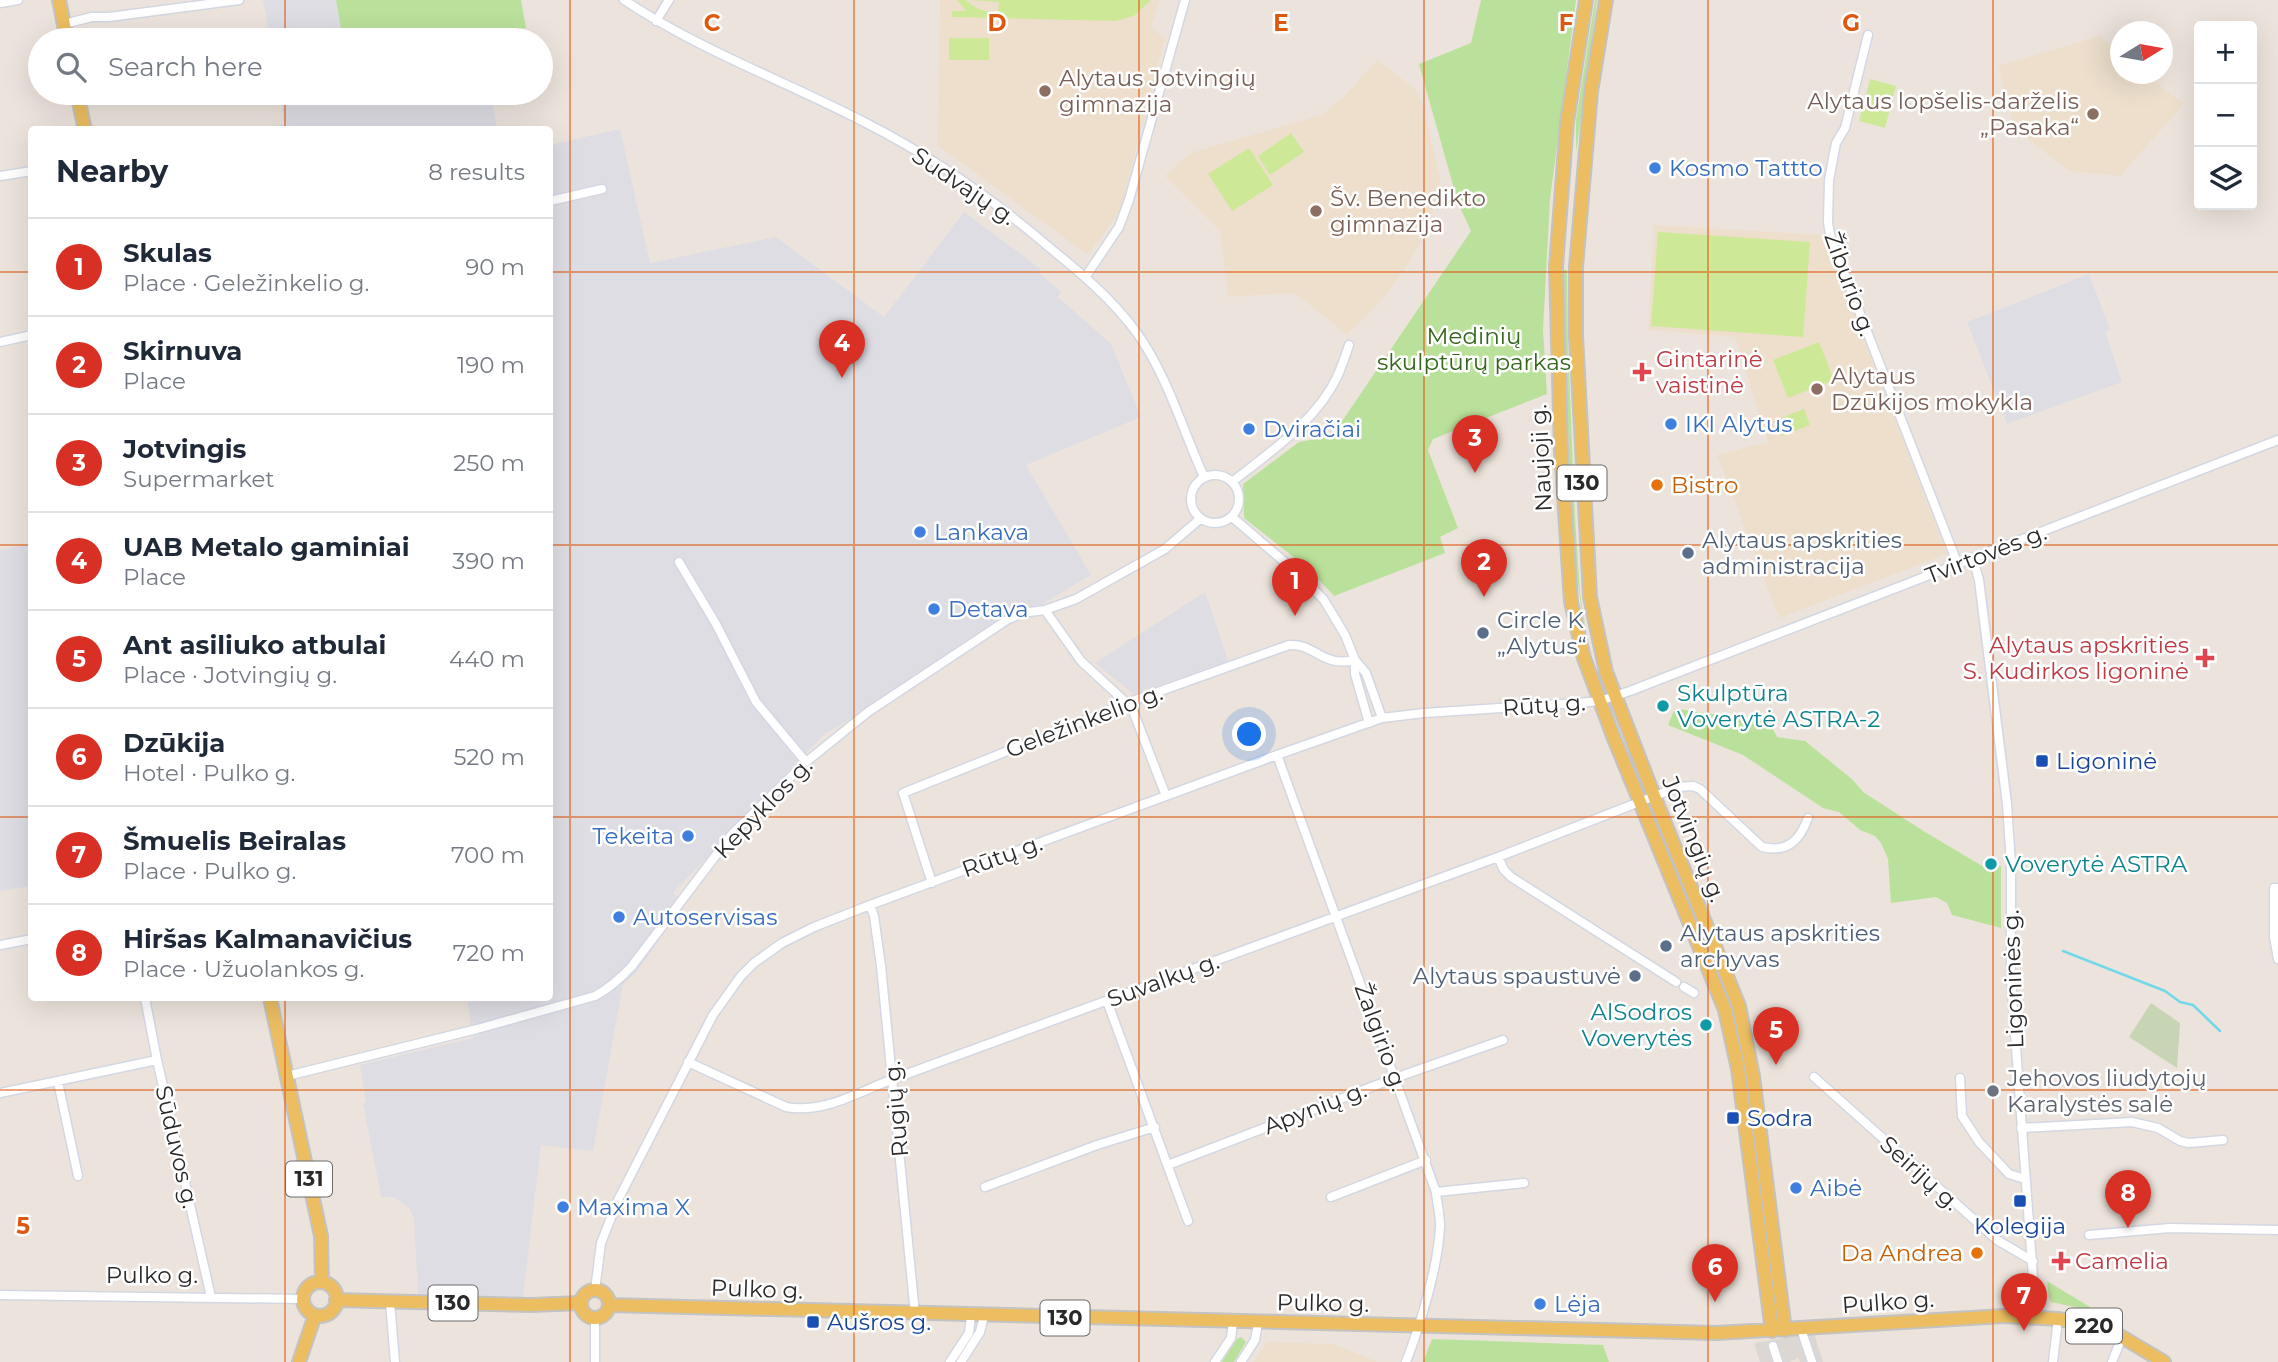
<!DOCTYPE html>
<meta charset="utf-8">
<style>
body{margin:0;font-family:Montserrat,sans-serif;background:#f6f6f7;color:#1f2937}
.controls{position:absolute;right:21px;top:21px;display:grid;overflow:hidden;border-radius:7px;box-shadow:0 7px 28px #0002}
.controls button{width:63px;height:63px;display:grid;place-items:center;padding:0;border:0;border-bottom:2px solid #e0e1e3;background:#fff;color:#1f2937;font:35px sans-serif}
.compass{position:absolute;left:2110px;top:21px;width:63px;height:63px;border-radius:50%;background:#fff;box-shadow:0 7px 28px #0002;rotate:79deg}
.you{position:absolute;left:1250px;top:735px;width:24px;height:24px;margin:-18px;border:5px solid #fff;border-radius:50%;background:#1a73e8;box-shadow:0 0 0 10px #1a73e833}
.badge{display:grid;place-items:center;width:46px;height:46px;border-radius:50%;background:#d93025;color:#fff;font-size:23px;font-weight:700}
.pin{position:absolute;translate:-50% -58px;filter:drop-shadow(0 2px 4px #0008)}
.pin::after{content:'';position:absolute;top:37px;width:24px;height:21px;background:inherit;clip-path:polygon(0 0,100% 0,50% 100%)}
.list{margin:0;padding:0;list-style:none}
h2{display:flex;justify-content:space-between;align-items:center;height:91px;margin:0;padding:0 28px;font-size:30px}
h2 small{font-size:23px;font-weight:400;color:#747a83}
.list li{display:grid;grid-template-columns:46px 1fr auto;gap:21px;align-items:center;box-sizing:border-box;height:98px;padding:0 28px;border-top:2px solid #e0e1e3}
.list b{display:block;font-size:26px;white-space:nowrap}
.list p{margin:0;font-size:23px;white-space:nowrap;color:#747a83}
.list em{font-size:23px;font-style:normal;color:#747a83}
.icon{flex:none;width:38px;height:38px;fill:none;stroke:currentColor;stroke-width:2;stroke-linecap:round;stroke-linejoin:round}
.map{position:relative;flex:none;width:2278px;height:1362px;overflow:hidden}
.search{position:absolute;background:#fff;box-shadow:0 7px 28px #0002;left:28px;top:28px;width:525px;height:77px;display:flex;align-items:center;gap:18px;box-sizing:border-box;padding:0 24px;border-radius:38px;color:#747a83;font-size:26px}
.panel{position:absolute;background:#fff;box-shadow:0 7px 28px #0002;left:28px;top:126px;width:525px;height:875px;border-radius:7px}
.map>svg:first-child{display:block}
</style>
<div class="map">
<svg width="2278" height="1362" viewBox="0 0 2278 1362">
<rect width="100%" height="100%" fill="#ece4dc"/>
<path fill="#dedde4" d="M263 0H336L343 40H270Z
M279 93H491L497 129H257L284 124Z
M620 129 650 263 776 237 884 317 964 212 1041 269 1039 273 1061 292 1058 297 1111 344 1141 417 1026 465 1091 575 823 735 673 893 685 902 636 973 623 984 593 1151 541 1145 523 1297 418 1294 414 1218 409 1208 394 1197H381L363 1103 366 1102 360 1065 473 1038 467 998H550V145Z
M2089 274 2110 329 2105 332 2122 382 2007 424 1967 322Z
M31 544V886L0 891V550Z
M1205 592 1228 661 1134 694 1095 663Z"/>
<path fill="#eddfcc" d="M940 0H1160L1151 28 1165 38 1120 211 1088 255 937 145Z
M2099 36 2120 53V74H2145L2184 104 2120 176 2069 171 2014 128 1998 66Z
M1377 60 1415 89 1422 102 1440 176 1439 191 1424 237 1409 263 1387 294 1347 335 1295 293 1228 297 1220 231 1165 176 1190 153 1322 115 1347 93Z
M1654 225 1823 235 1947 554 1779 618 1717 455 1768 442 1735 337 1648 330Z
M1267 1342 1333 1344 1378 1362H1254Z"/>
<path fill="#bae19b" d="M336 0H521L526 28 467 40H343Z
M1481 0H1576L1550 199 1543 330 1547 394 1433 439 1428 450 1458 528 1440 537 1445 553 1334 596 1310 570 1244 518 1243 484 1299 442 1332 436 1471 231 1458 203 1419 64 1471 43Z
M1595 0H1597L1576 153V120Z
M1564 270H1567L1568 343 1575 518 1580 593 1586 631C1573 572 1572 511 1569 451 1567 391 1563 330 1564 270Z
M1675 708C1707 715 1739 715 1770 723L1777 737 1805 741 1853 780 1863 792 1925 832 1984 867 2001 866V928L1952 915 1947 903 1936 897 1891 903 1888 859 1881 843 1875 836 1860 830 1839 812 1823 808 1743 755 1668 725Z
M2047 1281 2090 1307V1310L2051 1302 2049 1298Z
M1241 1337 1246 1342 1234 1362H1222L1237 1339Z
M1432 1339 1603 1345 1609 1362H1423Z"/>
<path fill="#c7d5b4" d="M2151 1003 2180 1023 2177 1068 2129 1037Z"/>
<path fill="#cde897" d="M957 0H966C976 10 985 12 998 12L999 2 970 0H1151L1134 16 1115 21 952 17V11H966Z
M949 38H989V60H949Z
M1870 79 1896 86 1885 128 1859 121Z
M1291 133 1304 152 1270 175 1258 156Z
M1249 148 1273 185 1232 211 1208 174Z
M1658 232 1810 242 1803 337 1651 326Z
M1819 342 1834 380 1788 398 1773 360Z
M1804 409 1810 425 1782 436 1776 420Z"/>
<path fill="#dcd7d3" d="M1814 1333 1823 1362H1800L1798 1358 1790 1362H1760L1754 1343Z"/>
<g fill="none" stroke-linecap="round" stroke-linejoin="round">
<path stroke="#73d7eb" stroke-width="2.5" d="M2063 951 2165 991 2180 1002 2193 1005 2220 1031"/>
<g stroke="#d2d7e2" stroke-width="11">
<path id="street" d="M624 0C699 50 785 81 866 123 931 156 994 200 1050 248 1082 274 1112 299 1137 333 1168 377 1182 428 1204 477
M0 3 18 0
M656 21 669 0
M64 24 92 17H109L239 0
M1868 35 1845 128 1836 143 1829 180 1828 223 1831 239 1958 565
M0 176 32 171
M550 201 602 189
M1086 276 1119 227 1129 200 1185 0
M0 342 32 335
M1191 499a24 24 0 1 1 48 0a24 24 0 1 1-48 0Z
M1232 482C1270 452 1317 421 1338 375 1342 365 1346 355 1349 345
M1232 517 1301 576 1324 600 1345 635 1355 660 1366 673 1382 718
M1973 559 1979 580 2007 804 2011 864V980L2036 1318
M679 562 716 624 756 702 806 762
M1045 610 1081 661 1132 708 1166 796
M1355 660V674L1369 723
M1277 755 1436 1192C1437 1203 1440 1214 1440 1225 1439 1265 1420 1325 1406 1362
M1498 857 1504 870 1511 877 1676 982
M932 883 903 793 1127 703 1289 645C1315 643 1322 668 1355 660
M2278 888H2274V937L2278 959
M870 905 874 916 881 966 915 1314
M0 945 32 939
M1684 987 1694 993
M145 998 157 1060 211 1297
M1107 1001 1188 1221
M688 1062 786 1107C823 1114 859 1092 893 1079L1498 857 1678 787 1693 786 1700 789 1762 847C1788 853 1800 840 1808 818
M287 1076 477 1029 595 996C610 988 620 979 632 966L732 834 806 762 868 712 1007 620 1022 613 1045 610 1076 599 1165 549 1200 519
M1814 1077 1997 1240 2033 1261
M1960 1078 1962 1116 1979 1142 2009 1174 2025 1179
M58 1082 78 1176
M0 1093 157 1060
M2021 1128 2132 1122 2158 1128 2180 1141 2189 1143 2223 1140
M1168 1165 1395 1078 1503 1040
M985 1187 1097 1145 1155 1127
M1436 1192 1524 1183
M1331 1197 1426 1160
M2089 1235 2170 1228 2278 1230
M595 1290 601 1243 618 1200 713 1015 741 976 754 963 782 943 814 927 870 905 1277 755 1382 718 1424 713 1578 703 1600 701 1630 691 2278 440
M0 1295 303 1299
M390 1302 395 1362
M595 1318V1362
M1803 1335 1812 1362
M1773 1346 1778 1362
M950 1362 969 1333 971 1316
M961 1362 980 1332 984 1316
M1215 1362 1231 1338 1233 1322
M1241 1362 1255 1340 1258 1323
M2053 1362 2058 1319
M2112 1362 2122 1337"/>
</g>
<g stroke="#c3c3c3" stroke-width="16">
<path id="primary" d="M59 0 67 40
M1586 0 1567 122 1556 266 1561 451 1571 602 1584 658 1613 736 1725 1010 1738 1069 1772 1331
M1606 0 1591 92 1576 267V336L1590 597 1606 672 1654 796 1739 1006 1753 1076 1785 1330
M77 93 85 130
M270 998 321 1236 322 1282
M303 1299a17 17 0 1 1 34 0a17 17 0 1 1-34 0Z
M581 1304a14 14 0 1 1 28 0a14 14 0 1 1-28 0Z
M336 1300 531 1305 581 1303
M609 1305 1717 1333 2004 1316 2058 1319 2081 1323 2122 1337 2164 1362
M299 1362 315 1315"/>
</g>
<use href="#street" stroke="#fff" stroke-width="8"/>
<use href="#primary" stroke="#ecbe61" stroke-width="12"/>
</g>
<path fill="none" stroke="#de570e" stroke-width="2" stroke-opacity="0.55" d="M285 0V40M570 0V1362M854 0V1362M1139 0V1362M1424 0V1362M1708 0V1362M1993 0V1362M285 93V130M0 272H32M550 272H2278M0 545H32M550 545H2278M0 817H32M550 817H2278M285 998V1362M0 1090H2278"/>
<g fill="#8d6e63" stroke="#fff" stroke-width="2.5">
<circle cx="1045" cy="91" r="7"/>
<circle cx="2093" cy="114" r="7"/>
<circle cx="1316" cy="211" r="7"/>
<circle cx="1817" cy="389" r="7"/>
</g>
<g fill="#3f7fe0" stroke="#fff" stroke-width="2.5">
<circle cx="1655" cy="168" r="7"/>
<circle cx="1671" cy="424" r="7"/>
<circle cx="1249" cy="429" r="7"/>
<circle cx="920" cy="532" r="7"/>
<circle cx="934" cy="609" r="7"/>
<circle cx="688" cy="836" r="7"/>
<circle cx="619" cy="917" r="7"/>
<circle cx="1796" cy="1188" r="7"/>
<circle cx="563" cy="1207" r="7"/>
<circle cx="1540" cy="1304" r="7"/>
</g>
<g fill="#e0444e" stroke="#fff" stroke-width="2.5">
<path d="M1638.5 361.5h7v7h7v7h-7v7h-7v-7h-7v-7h7z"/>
<path d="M2201.5 647.5h7v7h7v7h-7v7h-7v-7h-7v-7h7z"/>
<path d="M2057.5 1250.5h7v7h7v7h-7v7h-7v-7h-7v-7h7z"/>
</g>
<g fill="#e8710a" stroke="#fff" stroke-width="2.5">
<circle cx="1657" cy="485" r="7"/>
<circle cx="1977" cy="1253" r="7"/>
</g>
<g fill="#5c6f8a" stroke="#fff" stroke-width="2.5">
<circle cx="1688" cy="553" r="7"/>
<circle cx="1483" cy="633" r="7"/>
<circle cx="1666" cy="946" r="7"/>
<circle cx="1635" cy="976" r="7"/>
</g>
<g fill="#0f9aa8" stroke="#fff" stroke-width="2.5">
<circle cx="1663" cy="706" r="7"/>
<circle cx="1991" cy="864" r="7"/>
<circle cx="1706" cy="1025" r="7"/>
</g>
<g fill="#1a4fb4" stroke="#fff" stroke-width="2.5">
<rect x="2035" y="754" width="14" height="14" rx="3.5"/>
<rect x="1726" y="1111" width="14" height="14" rx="3.5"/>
<rect x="2013" y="1194" width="14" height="14" rx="3.5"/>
<rect x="806" y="1315" width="14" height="14" rx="3.5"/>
</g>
<circle fill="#6b7280" stroke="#fff" stroke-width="2.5" cx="1993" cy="1091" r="7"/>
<g text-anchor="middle" stroke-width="5" stroke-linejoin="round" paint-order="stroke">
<g fill="#fff" stroke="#6a6a6a" stroke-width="2">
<rect x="1557.5" y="465.5" width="49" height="35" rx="5"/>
<rect x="286" y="1161.5" width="46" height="35" rx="5"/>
<rect x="428.5" y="1285.5" width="49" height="35" rx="5"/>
<rect x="1040.5" y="1300.5" width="49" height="35" rx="5"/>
<rect x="2066" y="1308.5" width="56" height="35" rx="5"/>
</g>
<g font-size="21" font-weight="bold" fill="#2a2a2a">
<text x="1582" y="490">130</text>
<text x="309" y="1186">131</text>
<text x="453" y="1310">130</text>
<text x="1065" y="1325">130</text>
<text x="2094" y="1333">220</text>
</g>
<g font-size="23" fill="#785e54" stroke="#fff" text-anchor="start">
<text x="1059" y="86">Alytaus Jotvingių<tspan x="1059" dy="26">gimnazija</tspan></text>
<text x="2079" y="109" text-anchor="end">Alytaus lopšelis-darželis<tspan x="2079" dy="26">„Pasaka“</tspan></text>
<text x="1330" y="206">Šv. Benedikto<tspan x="1330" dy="26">gimnazija</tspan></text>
<text x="1831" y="384">Alytaus<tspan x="1831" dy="26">Dzūkijos mokykla</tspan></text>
</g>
<g font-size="23" fill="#366cbe" stroke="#fff" text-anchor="start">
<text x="1669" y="176">Kosmo Tattto</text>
<text x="1685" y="432">IKI Alytus</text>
<text x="1263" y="437">Dviračiai</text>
<text x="934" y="540">Lankava</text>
<text x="948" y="617">Detava</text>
<text x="674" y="844" text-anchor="end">Tekeita</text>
<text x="633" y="925">Autoservisas</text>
<text x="1810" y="1196">Aibė</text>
<text x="577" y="1215">Maxima X</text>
<text x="1554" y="1312">Lėja</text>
</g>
<g font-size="23" fill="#2a2a2a" stroke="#fff">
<text transform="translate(964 186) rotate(34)" y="8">Sudvajų g.</text>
<text transform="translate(1850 284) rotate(70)" y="8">Žiburio g.</text>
<text transform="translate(1541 458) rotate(-93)" y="8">Naujoji g.</text>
<text transform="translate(1986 554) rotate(-21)" y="8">Tvirtovės g.</text>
<text transform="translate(1544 705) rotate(-4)" y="8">Rūtų g.</text>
<text transform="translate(1084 721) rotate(-21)" y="8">Geležinkelio g.</text>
<text transform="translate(763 808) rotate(-46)" y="8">Kepyklos g.</text>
<text transform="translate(1694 839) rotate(68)" y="8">Jotvingių g.</text>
<text transform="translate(1002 856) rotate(-20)" y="8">Rūtų g.</text>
<text transform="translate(2013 979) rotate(-92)" y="8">Ligoninės g.</text>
<text transform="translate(1163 980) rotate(-20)" y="8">Suvalkų g.</text>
<text transform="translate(1381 1037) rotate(70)" y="8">Žalgirio g.</text>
<text transform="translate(1315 1108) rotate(-21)" y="8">Apynių g.</text>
<text transform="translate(896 1109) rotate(-95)" y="8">Rugių g.</text>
<text transform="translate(177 1147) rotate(77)" y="8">Sūduvos g.</text>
<text transform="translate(1920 1173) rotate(42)" y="8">Seirijų g.</text>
<text x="152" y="1283">Pulko g.</text>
<text transform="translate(757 1289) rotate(2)" y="8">Pulko g.</text>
<text transform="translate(1888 1302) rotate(-4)" y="8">Pulko g.</text>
<text transform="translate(1323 1303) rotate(1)" y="8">Pulko g.</text>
</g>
<g font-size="23" fill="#33651c" stroke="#fff">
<text x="1474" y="344">Medinių<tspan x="1474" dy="26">skulptūrų parkas</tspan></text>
</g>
<g font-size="23" fill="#be3a42" stroke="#fff" text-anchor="start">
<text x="1656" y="367">Gintarinė<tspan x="1656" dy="26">vaistinė</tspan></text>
<text x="2189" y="653" text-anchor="end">Alytaus apskrities<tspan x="2189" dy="26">S. Kudirkos ligoninė</tspan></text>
<text x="2075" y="1269">Camelia</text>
</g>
<g font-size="23" fill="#c56008" stroke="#fff" text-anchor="start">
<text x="1671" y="493">Bistro</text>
<text x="1963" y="1261" text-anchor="end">Da Andrea</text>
</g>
<g font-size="23" fill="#4e5e75" stroke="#fff" text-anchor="start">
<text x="1702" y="548">Alytaus apskrities<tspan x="1702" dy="26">administracija</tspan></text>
<text x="1497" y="628">Circle K<tspan x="1497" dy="26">„Alytus“</tspan></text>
<text x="1680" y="941">Alytaus apskrities<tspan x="1680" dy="26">archyvas</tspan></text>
<text x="1621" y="984" text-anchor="end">Alytaus spaustuvė</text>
</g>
<g font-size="23" fill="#0d838f" stroke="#fff" text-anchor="start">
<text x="1677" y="701">Skulptūra<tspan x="1677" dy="26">Voverytė ASTRA-2</tspan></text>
<text x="2005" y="872">Voverytė ASTRA</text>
<text x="1692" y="1020" text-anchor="end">AlSodros<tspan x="1692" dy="26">Voverytės</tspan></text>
</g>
<g font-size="23" fill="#164399" stroke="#fff" text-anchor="start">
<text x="2056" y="769">Ligoninė</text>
<text x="1747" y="1126">Sodra</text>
<text x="2020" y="1234" text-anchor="middle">Kolegija</text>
<text x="827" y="1330">Aušros g.</text>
</g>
<g font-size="23" fill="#5b616d" stroke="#fff" text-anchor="start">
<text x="2007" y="1086">Jehovos liudytojų<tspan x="2007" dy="26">Karalystės salė</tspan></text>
</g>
</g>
<g font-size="23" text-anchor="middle" font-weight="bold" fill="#de570e" stroke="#fff" stroke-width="5" stroke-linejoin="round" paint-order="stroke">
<text x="712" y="31">C</text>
<text x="997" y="31">D</text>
<text x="1281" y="31">E</text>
<text x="1566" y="31">F</text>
<text x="1851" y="31">G</text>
<text x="23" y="1234">5</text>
</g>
</svg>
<div class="controls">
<button>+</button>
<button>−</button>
<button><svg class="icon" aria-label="layers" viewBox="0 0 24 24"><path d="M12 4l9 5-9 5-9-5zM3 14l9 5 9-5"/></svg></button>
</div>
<svg class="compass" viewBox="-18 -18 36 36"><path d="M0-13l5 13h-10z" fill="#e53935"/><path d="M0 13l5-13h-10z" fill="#747a83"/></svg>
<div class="you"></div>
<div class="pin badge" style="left:1295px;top:616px">1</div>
<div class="pin badge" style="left:1484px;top:597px">2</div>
<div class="pin badge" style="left:1475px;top:473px">3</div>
<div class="pin badge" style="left:842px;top:378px">4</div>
<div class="pin badge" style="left:1776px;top:1065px">5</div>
<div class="pin badge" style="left:1715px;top:1302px">6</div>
<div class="pin badge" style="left:2024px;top:1331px">7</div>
<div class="pin badge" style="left:2128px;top:1228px">8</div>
<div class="search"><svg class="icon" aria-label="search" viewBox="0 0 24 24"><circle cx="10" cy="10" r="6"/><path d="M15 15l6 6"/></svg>Search here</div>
<section class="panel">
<h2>Nearby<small>8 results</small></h2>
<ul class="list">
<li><span class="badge">1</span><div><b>Skulas</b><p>Place · Geležinkelio g.</p></div><em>90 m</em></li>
<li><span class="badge">2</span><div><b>Skirnuva</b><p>Place</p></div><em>190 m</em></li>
<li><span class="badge">3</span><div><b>Jotvingis</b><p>Supermarket</p></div><em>250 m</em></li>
<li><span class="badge">4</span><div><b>UAB Metalo gaminiai</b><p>Place</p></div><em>390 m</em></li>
<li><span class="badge">5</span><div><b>Ant asiliuko atbulai</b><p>Place · Jotvingių g.</p></div><em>440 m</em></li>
<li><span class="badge">6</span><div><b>Dzūkija</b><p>Hotel · Pulko g.</p></div><em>520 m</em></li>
<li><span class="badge">7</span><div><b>Šmuelis Beiralas</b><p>Place · Pulko g.</p></div><em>700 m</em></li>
<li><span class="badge">8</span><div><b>Hiršas Kalmanavičius</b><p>Place · Užuolankos g.</p></div><em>720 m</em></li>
</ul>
</section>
</div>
